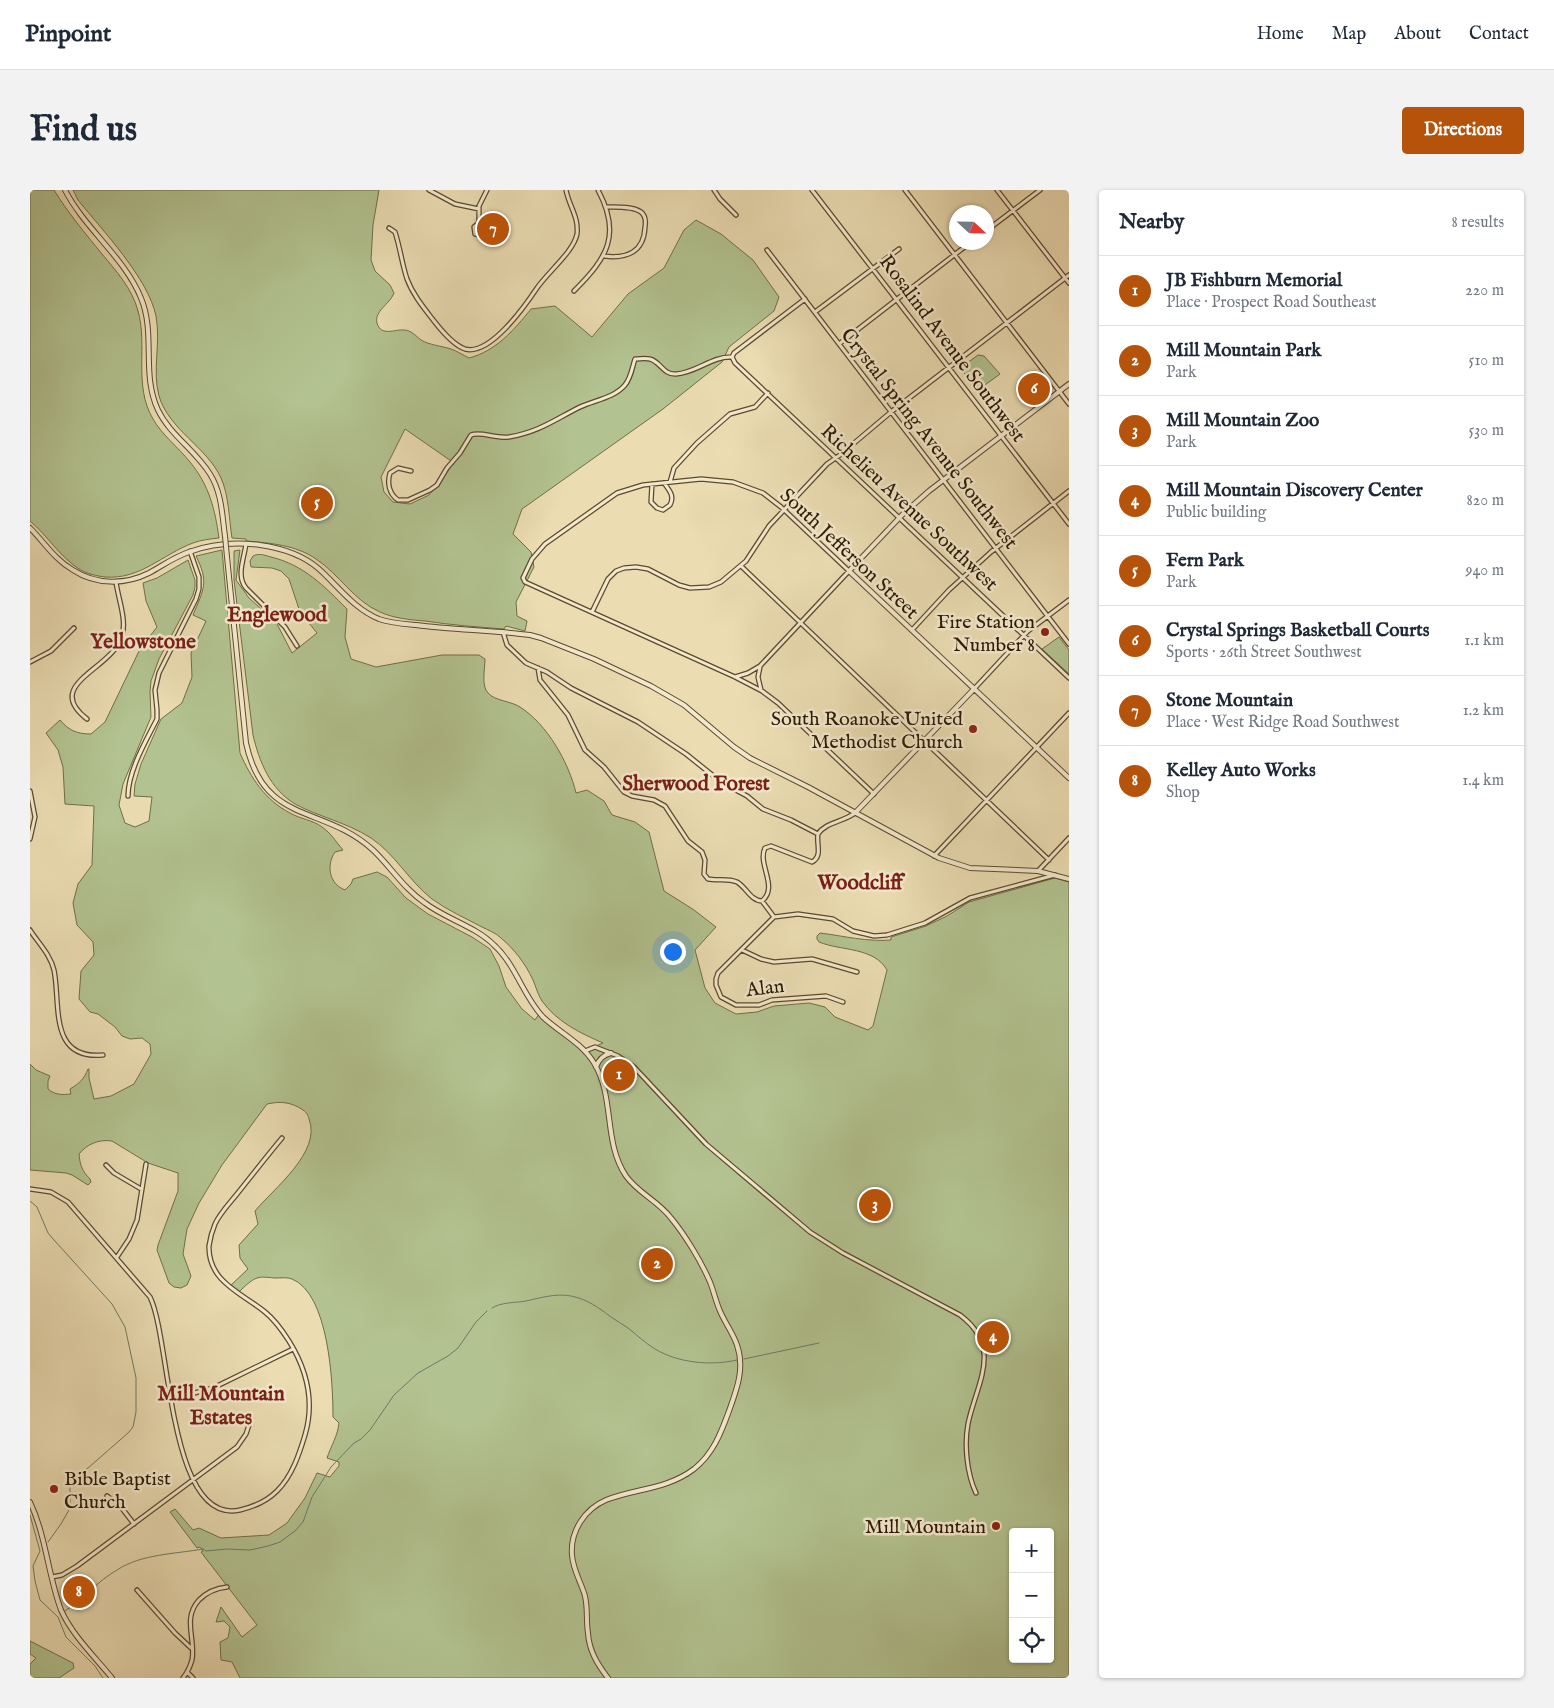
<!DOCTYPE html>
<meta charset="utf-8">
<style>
body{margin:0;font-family:"IM FELL English",serif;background:#f2f2f3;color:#1f2937}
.controls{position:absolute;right:15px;bottom:15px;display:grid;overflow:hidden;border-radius:5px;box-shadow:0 1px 4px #0004}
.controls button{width:45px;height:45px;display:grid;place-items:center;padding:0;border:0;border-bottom:1px solid #e0e1e3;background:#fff;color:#1f2937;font:25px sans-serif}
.compass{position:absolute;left:919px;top:15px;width:45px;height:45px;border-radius:50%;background:#fff;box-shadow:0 1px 4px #0004;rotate:112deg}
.you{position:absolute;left:642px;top:761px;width:18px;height:18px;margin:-12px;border:4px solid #fff;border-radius:50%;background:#1a73e8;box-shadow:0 0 0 8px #1a73e833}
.badge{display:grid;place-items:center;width:32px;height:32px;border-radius:50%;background:#b45309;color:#fff;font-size:16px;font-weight:700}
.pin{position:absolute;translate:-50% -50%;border:2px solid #fff;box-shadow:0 1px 5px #0006}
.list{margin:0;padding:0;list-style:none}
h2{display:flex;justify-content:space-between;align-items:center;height:65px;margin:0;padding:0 20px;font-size:21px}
h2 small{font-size:16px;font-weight:400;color:#747a83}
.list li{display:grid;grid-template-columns:32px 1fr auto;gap:15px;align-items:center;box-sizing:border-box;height:70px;padding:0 20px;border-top:1px solid #e0e1e3}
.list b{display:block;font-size:19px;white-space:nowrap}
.list p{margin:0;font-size:16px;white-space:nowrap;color:#747a83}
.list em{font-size:16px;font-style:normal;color:#747a83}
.icon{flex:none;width:28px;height:28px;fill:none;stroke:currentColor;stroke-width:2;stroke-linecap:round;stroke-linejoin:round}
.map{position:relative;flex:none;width:1039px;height:1488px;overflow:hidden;border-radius:5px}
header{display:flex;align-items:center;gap:30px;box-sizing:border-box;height:70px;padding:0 25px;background:#fff;border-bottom:1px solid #e0e1e3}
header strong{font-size:24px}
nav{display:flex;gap:28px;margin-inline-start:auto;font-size:18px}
.intro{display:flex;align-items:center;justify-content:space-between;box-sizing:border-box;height:120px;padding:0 30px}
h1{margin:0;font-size:35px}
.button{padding:12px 22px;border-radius:5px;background:#b45309;color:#fff;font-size:18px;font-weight:700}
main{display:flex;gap:30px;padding:0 30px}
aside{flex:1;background:#fff;border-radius:5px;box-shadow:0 1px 4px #0004}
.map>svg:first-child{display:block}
</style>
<header>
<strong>Pinpoint</strong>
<nav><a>Home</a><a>Map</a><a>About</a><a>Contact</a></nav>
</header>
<div class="intro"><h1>Find us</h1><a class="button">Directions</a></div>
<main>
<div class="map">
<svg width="1039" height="1488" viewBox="0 0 1039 1488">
<rect width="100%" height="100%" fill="#ebdcb2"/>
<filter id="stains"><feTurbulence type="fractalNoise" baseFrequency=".004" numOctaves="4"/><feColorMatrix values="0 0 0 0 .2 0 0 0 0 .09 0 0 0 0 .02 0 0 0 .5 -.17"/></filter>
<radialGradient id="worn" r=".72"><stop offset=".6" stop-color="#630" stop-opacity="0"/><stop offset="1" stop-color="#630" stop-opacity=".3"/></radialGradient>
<path fill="#b2c290" stroke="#6f6e48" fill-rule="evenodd" d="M0 0H24C38 23 55 43 72 64 86 81 102 98 108 121 118 156 103 195 123 229 132 245 148 257 160 272 179 295 185 319 189 348 180 349 171 350 163 353 133 364 110 390 75 387 67 386 57 384 49 379 29 366 18 346 0 331Z
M43 0H349L343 35 341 70 345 81 360 95 364 103C360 114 344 121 347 133 351 147 365 139 374 140 381 140 386 146 391 150 399 155 412 156 421 159 427 161 433 165 439 168 466 161 484 140 501 119L525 116 562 147 598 104 634 78 654 40 666 30 691 44 723 70 749 107 744 121 699 157 692 172 633 219 492 319 483 344 501 362 504 377 486 412 487 426 497 431 495 441 476 436 474 439C448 437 421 435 395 431 380 430 363 428 350 422 324 411 309 384 286 369 266 355 240 353 216 351V349L202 348C199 329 199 306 191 288 177 257 139 240 129 206 122 180 131 153 126 126 118 88 73 41 48 10ZM375 239 424 273 399 305 380 314 363 312 354 302 351 287Z
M948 165 954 166 970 184 948 200 934 183 936 181 933 176Z
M1006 186 1017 201 1001 213 990 198Z
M192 360 210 563C221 588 235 610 260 623 270 629 283 630 292 637 301 643 306 652 313 660L305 662C296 675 299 694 315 700L321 694 323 689 347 682 357 687 376 708 398 724 442 747 460 759 469 776 476 797 492 819 505 830 509 824 555 861 573 853C550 843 527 832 512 811 508 805 506 797 503 790 495 773 485 760 471 748 466 743 458 740 452 737 435 728 417 720 402 709 379 691 365 664 341 648 316 632 289 627 265 614 240 599 229 571 223 545L204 390V361L210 360 206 390 219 408 246 432 262 463 287 443 270 422 259 389 251 381 242 378 221 377 220 371 223 366C229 363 234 365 241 367 274 375 294 396 317 419L315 447 321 469 346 477 412 465H449L455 469C455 478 451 496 458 503 465 511 481 511 490 517 517 534 539 573 546 603L557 600 574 611 582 625 605 632 619 642 634 701 664 720 686 737 665 760 675 798 685 813 706 824 727 822 744 816 779 813 795 817 805 827 838 840 843 836 857 780C844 757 811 761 789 752L787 749V746L790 743C814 746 837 752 861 750V747L896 736 917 726 939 712 1025 688 1039 692V1488H210L202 1472 191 1470 190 1452 198 1448 200 1437 194 1431 186 1432 191 1417 212 1447 227 1435 171 1362 173 1361 170 1357 167 1358 140 1322 145 1319 163 1340 169 1338 191 1348 239 1345 257 1333 275 1308 287 1283 300 1287 309 1276V1272L297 1268C301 1256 308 1245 309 1233L303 1227C303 1193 299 1104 262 1089 257 1087 251 1088 246 1088 241 1088 232 1086 227 1088 221 1090 214 1097 209 1102L200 1096 218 1079 210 1068 209 1055 228 1034 225 1021C243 999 292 962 279 929 278 925 277 923 273 920 261 912 251 911 237 914L192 975 169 1013 157 1039 153 1064 161 1086 157 1095 151 1098 144 1097 139 1093 127 1060 128 1055 148 1001V983L118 973 82 951C69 949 57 954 49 964 50 975 52 981 60 989L61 992 58 995 42 985 36 983 0 980V874L6 880 20 886 18 891V899C25 905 32 905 41 904L40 899C50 893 54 889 58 879H59V888L64 909 81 906 104 894 121 864 120 854 112 848 100 849 92 846 85 837 68 824 60 822 49 809 51 781 64 765 63 752 47 735 43 713 48 694 62 675 64 616 35 614 33 577 28 560 16 543 30 530C39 541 48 544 61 544L75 532 110 459 127 437 116 411 113 393 127 388 158 370 165 390V397L163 405 129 469 121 491 120 502 121 527 93 594 89 615 95 633 105 637 119 631 122 607 104 606 105 594 111 574 131 529 152 513 162 487 161 463 176 431 163 425C174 399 179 392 166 366ZM983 1342H1020V1469H983Z
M1029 447 1039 460V484L1012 459Z
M0 1451 43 1473 44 1478 29 1488H0V1474L6 1468 0 1464Z"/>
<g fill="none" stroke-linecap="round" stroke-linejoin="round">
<path stroke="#6d7b66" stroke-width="1" d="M0 1011 7 1017 18 1043 24 1050 82 1114 95 1137 106 1188V1222L103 1237 98 1243 58 1278 48 1284 40 1294V1318L31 1334 18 1352
M462 1118C471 1112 485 1113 496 1111 510 1108 526 1103 541 1106 557 1109 569 1118 581 1127 587 1131 592 1134 598 1138 607 1145 615 1153 625 1159 648 1173 681 1176 707 1170
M714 1169 789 1153
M0 1325 10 1361 3 1376 5 1391 10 1410 28 1427 36 1447 65 1476 73 1488
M35 1421C54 1408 68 1391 87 1380 111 1364 145 1364 173 1359L176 1361 197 1359 220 1360 238 1356 250 1352 265 1341 273 1332 282 1307 301 1277 324 1253 331 1249 340 1240 364 1205 388 1183 418 1166 428 1158 446 1132 457 1121"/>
<g stroke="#5c4a2d" stroke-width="5.5">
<path id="minor" d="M399 0 425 14 449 19
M684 0 690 9 706 25
M782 0 1039 334
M875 0 1039 214
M967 0 1039 93
M449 33 454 35 456 40 454 43 449 45 445 44 444 37 449 33V16L457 0
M359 38 365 42C370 57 372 74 377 89 383 105 394 118 404 131 411 140 423 155 435 159 460 166 495 116 507 98 518 82 544 61 547 44 549 27 539 16 536 0
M956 41 1010 0
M737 60 1039 454
M574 66C597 69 614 62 615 37 616 31 616 26 611 22 603 16 586 17 576 17
M544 101C577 68 592 45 568 0
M785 122 869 59
M809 154 941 52
M702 167 705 173 1039 488
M702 167 704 163 775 109
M381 281 368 278 360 283C357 293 359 304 368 310H378L400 300 407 295 417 278 430 263 441 245C451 241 466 249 479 247 509 242 524 230 550 217 565 210 584 208 595 195 601 188 602 178 605 169 610 169 615 168 620 169 631 172 633 185 646 184 666 183 682 166 702 167
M640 292 644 278 667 253 700 224 725 217 738 203
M622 294 621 312 627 318 633 320 640 315C645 306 639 300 634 293
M216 354C214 369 206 386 216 398L255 437 267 456
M711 376 1019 670
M562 422 578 389 586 381 594 378 606 377 618 379 649 395 660 398 679 397 691 392 716 371 739 336 797 274 810 265 861 222 1039 85
M882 440 919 400 961 362 1039 301
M473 442 477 455 496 473 517 482 541 498 608 532 656 564 691 592 717 606 733 619 761 630 788 644
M0 472 21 461 44 438
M730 477 728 487 731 500
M508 478 510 490 538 525 555 560 574 577 594 602 602 606 624 610 635 616 658 651 672 662 675 670 674 684 678 689C687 691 698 688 707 692 716 697 721 711 732 711
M705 487 718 483 730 476 819 381 751 317 733 303 703 292 671 289 613 295 587 303 515 354 502 369 493 388 495 392 705 487 732 501 748 513 844 604
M944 499 998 441 1039 410
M57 529C12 494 82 480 92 446 97 430 88 408 86 392
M0 601 5 627 0 649
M98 606C98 581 116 551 127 529V520L125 500 129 483 166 409 169 399V387L160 361
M788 644C796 632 813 632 825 623
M904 666 1039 523
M1008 681 1039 648
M732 711C749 697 727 674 735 658L741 656 782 672C793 666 786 654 788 644
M732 711 744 727
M744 727 768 724 803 729 823 741 844 746 857 745 895 733 940 708 1025 685
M744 727 688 783 686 789V795L691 807 706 815H729L742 810 796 806 813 812
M0 740C9 754 20 764 24 780 31 814 18 870 73 865
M712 760 731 769 744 772 782 769 827 782
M555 861 565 857 588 866 604 877 676 954 780 1042 813 1063 930 1125C974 1158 946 1194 938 1234 934 1255 937 1284 946 1303
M76 975 84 983 111 999
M0 999 21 1002 38 1012 120 1107C141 1149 138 1336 210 1320 223 1317 237 1311 247 1301 262 1286 269 1265 275 1245 285 1211 277 1180 259 1151 252 1140 245 1130 235 1122 212 1103 178 1092 179 1056 180 1049 182 1041 185 1034 190 1023 199 1014 207 1004 222 985 237 966 252 948
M87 1067 99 1049 107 1030 116 974
M142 1209 183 1198 263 1159
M77 1306 91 1317 104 1334
M22 1387 32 1385 47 1376 207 1257 216 1244 221 1229
M107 1400 145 1443 161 1458
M157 1482 163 1488
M153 1488C157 1483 160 1477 162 1470 166 1449 152 1429 169 1410 177 1402 187 1398 197 1397"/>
</g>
<g stroke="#5c4a2d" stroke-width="6">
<path id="tertiary" d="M35 0C55 39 95 68 111 108 126 144 111 184 128 220 140 245 165 260 180 284 192 303 192 325 195 346
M1039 194 899 301 872 325 819 381 1039 588
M0 338C14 352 25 370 43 380 66 395 95 395 119 383 132 376 144 367 159 362 181 354 206 352 230 355 251 358 272 364 289 379 308 396 324 419 349 429 360 433 375 434 386 435 424 440 462 440 500 445L511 448 564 469 621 496 654 515 704 557 720 568 778 597 909 668 940 678 1008 681 1039 689
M197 367 216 553C234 636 293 614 343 660 361 677 374 699 395 713 416 729 445 736 464 755 486 775 493 806 513 827 530 843 551 852 564 873 585 907 573 952 596 986 608 1003 628 1011 641 1028 655 1045 671 1071 680 1092 684 1102 686 1112 690 1121 695 1133 703 1143 707 1155 715 1178 707 1199 699 1221 691 1243 683 1264 664 1279 636 1300 606 1298 576 1310 555 1319 540 1341 542 1365 543 1380 551 1392 555 1406 558 1419 556 1431 558 1443 559 1461 568 1475 578 1488
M825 623 944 499
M566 877C569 869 573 865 581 863
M0 1312C16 1346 18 1385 31 1420 42 1445 65 1467 82 1488"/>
</g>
<use href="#minor" stroke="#f2e8cd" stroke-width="3"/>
<use href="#tertiary" stroke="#f2e8cd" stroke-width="4"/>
<g stroke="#5c4a2d" stroke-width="6" stroke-linecap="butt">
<path id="tertiary-bridge" d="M195 346 197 367"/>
</g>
<use href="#tertiary-bridge" stroke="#f2e8cd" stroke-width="4"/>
</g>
<g fill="#8f2418" stroke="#f2e8cd" stroke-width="2">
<circle cx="1015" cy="442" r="5"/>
<circle cx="943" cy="539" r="5"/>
<circle cx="24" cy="1299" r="5"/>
<circle cx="966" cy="1336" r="5"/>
</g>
<g text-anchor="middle" stroke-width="5" stroke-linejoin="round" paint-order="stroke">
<g font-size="20" fill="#2c1a01" stroke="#f2e8cd">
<text transform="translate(923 158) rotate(53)" y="7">Rosalind Avenue Southwest</text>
<text transform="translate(900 248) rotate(52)" y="7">Crystal Spring Avenue Southwest</text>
<text transform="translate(880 317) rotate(43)" y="7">Richelieu Avenue Southwest</text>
<text transform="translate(820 363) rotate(43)" y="7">South Jefferson Street</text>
<text transform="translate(735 797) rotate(-7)" y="7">Alan</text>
</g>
<g font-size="20" fill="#2c1a01" stroke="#f2e8cd" text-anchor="end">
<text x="1005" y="438">Fire Station<tspan x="1005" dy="23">Number 8</tspan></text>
<text x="933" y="535">South Roanoke United<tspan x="933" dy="23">Methodist Church</tspan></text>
<text x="34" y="1295" text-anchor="start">Bible Baptist<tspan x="34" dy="23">Church</tspan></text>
<text x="956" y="1343">Mill Mountain</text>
</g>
<g font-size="21" font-weight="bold" fill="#7a1f14" stroke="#f2e8cd">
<text x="247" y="431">Englewood</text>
<text x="113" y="458">Yellowstone</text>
<text x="666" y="600">Sherwood Forest</text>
<text x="830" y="699">Woodcliff</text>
<text x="191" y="1210">Mill Mountain<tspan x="191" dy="24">Estates</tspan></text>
</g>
</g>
<rect width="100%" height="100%" filter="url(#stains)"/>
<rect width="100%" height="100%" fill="url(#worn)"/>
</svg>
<div class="controls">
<button>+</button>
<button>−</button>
<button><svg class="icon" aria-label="locate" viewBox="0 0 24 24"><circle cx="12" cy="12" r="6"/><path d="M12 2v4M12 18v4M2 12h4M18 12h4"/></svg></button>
</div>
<svg class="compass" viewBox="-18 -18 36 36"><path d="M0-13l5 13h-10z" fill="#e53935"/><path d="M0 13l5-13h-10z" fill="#747a83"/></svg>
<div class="you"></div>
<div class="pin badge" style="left:589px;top:885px">1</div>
<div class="pin badge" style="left:627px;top:1074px">2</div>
<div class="pin badge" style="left:845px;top:1015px">3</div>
<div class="pin badge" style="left:963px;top:1147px">4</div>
<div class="pin badge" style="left:287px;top:313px">5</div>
<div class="pin badge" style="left:1004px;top:199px">6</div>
<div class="pin badge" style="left:463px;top:39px">7</div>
<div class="pin badge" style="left:49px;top:1402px">8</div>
</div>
<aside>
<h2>Nearby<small>8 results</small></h2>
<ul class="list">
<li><span class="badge">1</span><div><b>JB Fishburn Memorial</b><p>Place · Prospect Road Southeast</p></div><em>220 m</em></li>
<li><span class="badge">2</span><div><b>Mill Mountain Park</b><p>Park</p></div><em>510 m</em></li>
<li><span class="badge">3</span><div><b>Mill Mountain Zoo</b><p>Park</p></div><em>530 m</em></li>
<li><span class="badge">4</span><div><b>Mill Mountain Discovery Center</b><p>Public building</p></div><em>820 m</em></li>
<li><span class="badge">5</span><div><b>Fern Park</b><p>Park</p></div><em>940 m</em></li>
<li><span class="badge">6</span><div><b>Crystal Springs Basketball Courts</b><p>Sports · 26th Street Southwest</p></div><em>1.1 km</em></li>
<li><span class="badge">7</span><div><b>Stone Mountain</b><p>Place · West Ridge Road Southwest</p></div><em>1.2 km</em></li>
<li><span class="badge">8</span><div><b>Kelley Auto Works</b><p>Shop</p></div><em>1.4 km</em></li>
</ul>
</aside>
</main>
